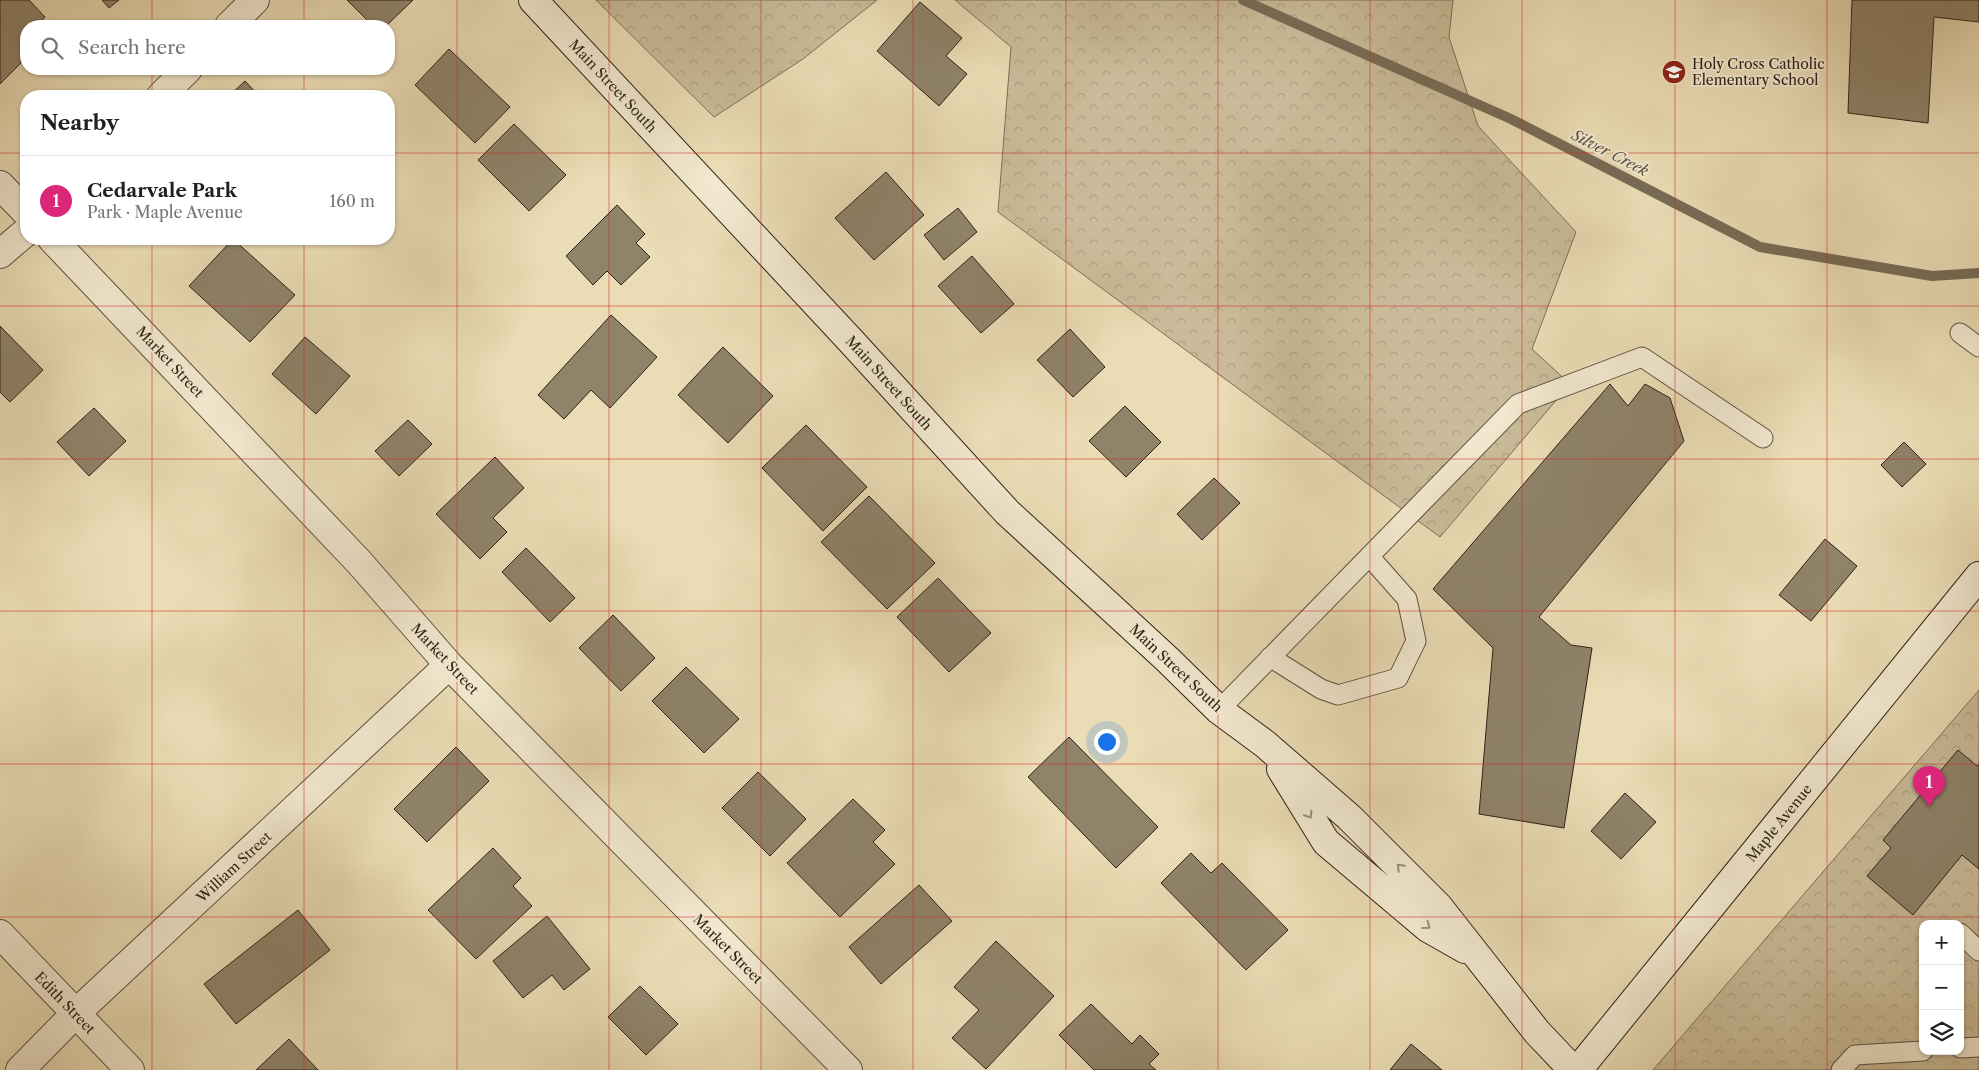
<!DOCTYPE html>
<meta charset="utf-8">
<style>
body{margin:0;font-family:"Libre Caslon Text",serif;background:#f6f6f6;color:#202124}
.controls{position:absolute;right:15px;bottom:15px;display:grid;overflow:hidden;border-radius:10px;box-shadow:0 1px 4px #0004}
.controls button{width:45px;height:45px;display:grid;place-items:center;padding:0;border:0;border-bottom:1px solid #e0e0e0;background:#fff;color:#202124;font:25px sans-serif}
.you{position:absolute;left:1106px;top:741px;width:18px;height:18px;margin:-12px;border:4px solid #fff;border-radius:50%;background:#1a73e8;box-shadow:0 0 0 8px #1a73e833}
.badge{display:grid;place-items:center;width:32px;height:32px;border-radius:50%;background:#db2777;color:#fff;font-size:16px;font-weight:700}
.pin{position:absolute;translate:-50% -41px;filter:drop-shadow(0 1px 2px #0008)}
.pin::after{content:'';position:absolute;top:26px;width:18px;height:15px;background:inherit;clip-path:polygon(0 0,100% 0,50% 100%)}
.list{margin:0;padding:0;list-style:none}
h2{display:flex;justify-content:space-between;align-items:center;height:65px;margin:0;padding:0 20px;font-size:21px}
h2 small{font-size:16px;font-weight:400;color:#757577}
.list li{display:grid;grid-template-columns:32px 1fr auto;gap:15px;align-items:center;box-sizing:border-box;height:90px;padding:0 20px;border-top:1px solid #e0e0e0}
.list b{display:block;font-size:19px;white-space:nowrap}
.list p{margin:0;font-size:16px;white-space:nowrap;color:#757577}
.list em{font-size:16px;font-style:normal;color:#757577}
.icon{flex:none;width:28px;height:28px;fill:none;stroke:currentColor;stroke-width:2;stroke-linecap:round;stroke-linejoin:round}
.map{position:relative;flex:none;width:1979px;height:1070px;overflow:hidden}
.search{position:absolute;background:#fff;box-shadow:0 1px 4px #0004;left:20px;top:20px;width:375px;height:55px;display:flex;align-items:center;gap:12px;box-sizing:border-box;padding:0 18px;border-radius:20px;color:#757577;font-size:19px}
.panel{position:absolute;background:#fff;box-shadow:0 1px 4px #0004;left:20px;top:90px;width:375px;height:155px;border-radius:20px}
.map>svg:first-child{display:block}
</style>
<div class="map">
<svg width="1979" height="1070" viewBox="0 0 1979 1070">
<defs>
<pattern id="forest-crowns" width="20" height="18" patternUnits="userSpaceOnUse" patternTransform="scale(1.25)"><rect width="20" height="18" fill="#cabc9a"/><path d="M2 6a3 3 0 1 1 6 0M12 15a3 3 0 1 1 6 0" fill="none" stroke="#aea184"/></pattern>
</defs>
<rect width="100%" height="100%" fill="#eadcb5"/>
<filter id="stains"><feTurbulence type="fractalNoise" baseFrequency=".004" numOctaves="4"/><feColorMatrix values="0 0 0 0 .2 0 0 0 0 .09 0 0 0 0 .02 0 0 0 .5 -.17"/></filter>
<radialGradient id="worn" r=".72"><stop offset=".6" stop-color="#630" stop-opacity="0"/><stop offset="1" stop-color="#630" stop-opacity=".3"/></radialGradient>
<path fill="url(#forest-crowns)" stroke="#7c6f59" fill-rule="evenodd" d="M596 0H877L803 59 714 117Z
M955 0H1453L1449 37 1478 126 1576 232 1532 349 1570 384 1440 537 998 212 1011 47Z
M1979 690V1070H1653ZM1923 924H1960V1051H1923Z"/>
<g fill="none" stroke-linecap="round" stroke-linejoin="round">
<path stroke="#786c56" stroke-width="10" d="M1243 0 1511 119 1760 247 1932 276 1979 273"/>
</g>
<path fill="#8f836a" stroke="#2d2218" d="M0 0H29L45 17 36 26H26V35L21 40 26 46V58L0 84Z
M102 0H119L109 8Z
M347 0H413L386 26H373Z
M1852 0H1979V22L1934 17 1928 123 1848 113Z
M920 2 962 38 946 56 967 74 939 106 877 51Z
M449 49 510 107 475 143 415 85Z
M245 81 259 96H229Z
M514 124 566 175 529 211 478 160Z
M886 172 924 215 874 260 835 218Z
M617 205 645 234 636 243 650 257 621 285 607 271 593 285 566 256Z
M958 208 977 232 944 260 924 235Z
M233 239 295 295 250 342 189 286Z
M972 256 1014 304 981 333 938 286Z
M611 315 657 357 610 408 591 390 564 419 538 395Z
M0 326 43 370 10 402 0 392Z
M1070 329 1105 367 1073 397 1037 360Z
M305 337 350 376 316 414 272 374Z
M723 347 773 396 728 443 678 395Z
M1610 384 1628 406 1645 384 1670 398 1684 441 1539 617 1571 645 1592 648 1564 828 1479 814 1493 648 1433 589Z
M1125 406 1161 442 1126 477 1089 441Z
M94 408 126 441 89 476 57 442Z
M408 420 432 444 399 476 375 451Z
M806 425 867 487 823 531 762 468Z
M1904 442 1926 464 1902 487 1881 465Z
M495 457 524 488 493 518 507 532 480 559 436 514Z
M1214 478 1240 503 1202 540 1177 514Z
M869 496 935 563 887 609 821 542Z
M1825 539 1857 566 1811 621 1779 595Z
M526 548 575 598 550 622 502 572Z
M938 578 991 633 949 672 897 617Z
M613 615 655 658 621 691 579 648Z
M686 667 739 719 704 753 652 701Z
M1069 737 1158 827 1116 868 1028 777Z
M456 747 489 781 427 842 394 809Z
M1958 750 1977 766 1979 764V869L1962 855 1913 915 1867 876 1891 848 1883 840Z
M758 772 806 819 770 856 722 808Z
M1625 793 1656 822 1621 859 1591 831Z
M853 799 885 830 873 842 895 864 840 917 787 863Z
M493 848 521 878 513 886 532 906 476 959 428 910Z
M1191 853 1211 873 1222 863 1288 930 1246 970 1161 883Z
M919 885 952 921 881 984 849 947Z
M298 910 330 950 236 1024 204 984Z
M547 916 590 969 564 990 552 975 523 998 493 961Z
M996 941 1054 996 986 1069 952 1038 979 1010 954 987Z
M640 986 678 1024 646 1055 608 1017Z
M1091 1004 1132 1044 1140 1035 1159 1054 1149 1064 1156 1070H1094L1059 1035Z
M289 1039 318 1070H256Z
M1411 1044 1442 1070H1390Z"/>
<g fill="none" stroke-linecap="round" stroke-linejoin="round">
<g stroke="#5c503f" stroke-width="21">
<path id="lane" d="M1960 333 1979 347
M1270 657 1321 689 1338 695 1398 678 1416 641 1407 599 1369 556
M1219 710 1518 404 1642 357 1763 438
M1960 933 1979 951
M1960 1048 1979 1047
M1841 1070 1855 1055 1923 1051"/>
</g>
<g stroke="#5c503f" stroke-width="30">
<path id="street" d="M229 26 255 0
M161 96 188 69
M0 185 26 212
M52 239 359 562 449 665 848 1070
M0 254 26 232
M0 934 130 1070
M20 1070 75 1014 449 665"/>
</g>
<g stroke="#2d2218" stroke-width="30">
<path id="secondary" d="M533 0 851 341 1007 512 1167 659 1219 710 1265 744 1349 817 1438 906 1537 1032 1573 1070
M1281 769 1326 842 1428 928 1465 949
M1578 1070 1979 576"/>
</g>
<use href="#lane" stroke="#f1e8cf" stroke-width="19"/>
<use href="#street" stroke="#f1e8cf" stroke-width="28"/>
<use href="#secondary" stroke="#f1e8cf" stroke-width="28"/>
</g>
<defs><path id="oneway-chevron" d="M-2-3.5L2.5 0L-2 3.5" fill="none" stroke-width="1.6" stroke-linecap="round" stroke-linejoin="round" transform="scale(1.25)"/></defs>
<g stroke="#998f7d">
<use href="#oneway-chevron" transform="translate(1309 815) rotate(58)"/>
<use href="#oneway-chevron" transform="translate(1400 867) rotate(-135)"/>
<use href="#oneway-chevron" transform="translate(1427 926) rotate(36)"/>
</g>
<path fill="none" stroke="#d62828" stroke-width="1" stroke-opacity="0.55" d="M152 0V26M304 0V26M457 0V1070M609 0V1070M761 0V1070M913 0V1070M1066 0V1070M1218 0V1070M1370 0V1070M1522 0V1070M1675 0V1070M1827 0V1070M152 69V96M304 69V96M0 153H26M389 153H1979M152 239V1070M304 239V1070M0 306H1979M0 459H1979M0 611H1979M0 764H1979M0 917H1979"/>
<defs>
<g id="school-disc" transform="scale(1.25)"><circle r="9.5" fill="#8f2418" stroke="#f1e8cf"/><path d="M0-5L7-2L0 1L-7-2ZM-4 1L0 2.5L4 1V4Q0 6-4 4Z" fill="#fff"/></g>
</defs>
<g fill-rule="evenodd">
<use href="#school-disc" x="1674" y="72"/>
</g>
<g text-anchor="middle" stroke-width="4" stroke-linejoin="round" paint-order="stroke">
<g font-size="14" fill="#2d2218" stroke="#f1e8cf" text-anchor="start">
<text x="1692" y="69">Holy Cross Catholic<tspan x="1692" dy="16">Elementary School</tspan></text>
</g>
<g font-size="14" fill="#2d2218" stroke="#f1e8cf">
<text transform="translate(613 86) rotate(47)" y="5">Main Street South</text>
<text transform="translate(170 362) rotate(47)" y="5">Market Street</text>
<text transform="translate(889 383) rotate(48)" y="5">Main Street South</text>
<text transform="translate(445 659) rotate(47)" y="5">Market Street</text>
<text transform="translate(1176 668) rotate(43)" y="5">Main Street South</text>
<text transform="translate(1779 823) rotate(-51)" y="5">Maple Avenue</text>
<text transform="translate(234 867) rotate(-43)" y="5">William Street</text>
<text transform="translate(728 949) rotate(45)" y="5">Market Street</text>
<text transform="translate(65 1003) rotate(46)" y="5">Edith Street</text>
</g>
<g font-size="15" font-style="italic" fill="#594d3c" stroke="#f1e8cf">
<text transform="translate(1610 153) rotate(27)" y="5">Silver Creek</text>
</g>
</g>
<rect width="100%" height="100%" filter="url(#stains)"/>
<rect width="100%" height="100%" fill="url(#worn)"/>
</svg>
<div class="controls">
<button>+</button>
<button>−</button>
<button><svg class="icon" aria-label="layers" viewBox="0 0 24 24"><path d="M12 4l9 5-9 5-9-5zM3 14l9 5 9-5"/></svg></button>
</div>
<div class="you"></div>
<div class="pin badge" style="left:1929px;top:807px">1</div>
<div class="search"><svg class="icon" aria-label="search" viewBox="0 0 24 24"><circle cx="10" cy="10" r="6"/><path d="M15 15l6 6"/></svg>Search here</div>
<section class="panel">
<h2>Nearby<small></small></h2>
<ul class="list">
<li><span class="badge">1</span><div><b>Cedarvale Park</b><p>Park · Maple Avenue</p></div><em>160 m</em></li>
</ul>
</section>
</div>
